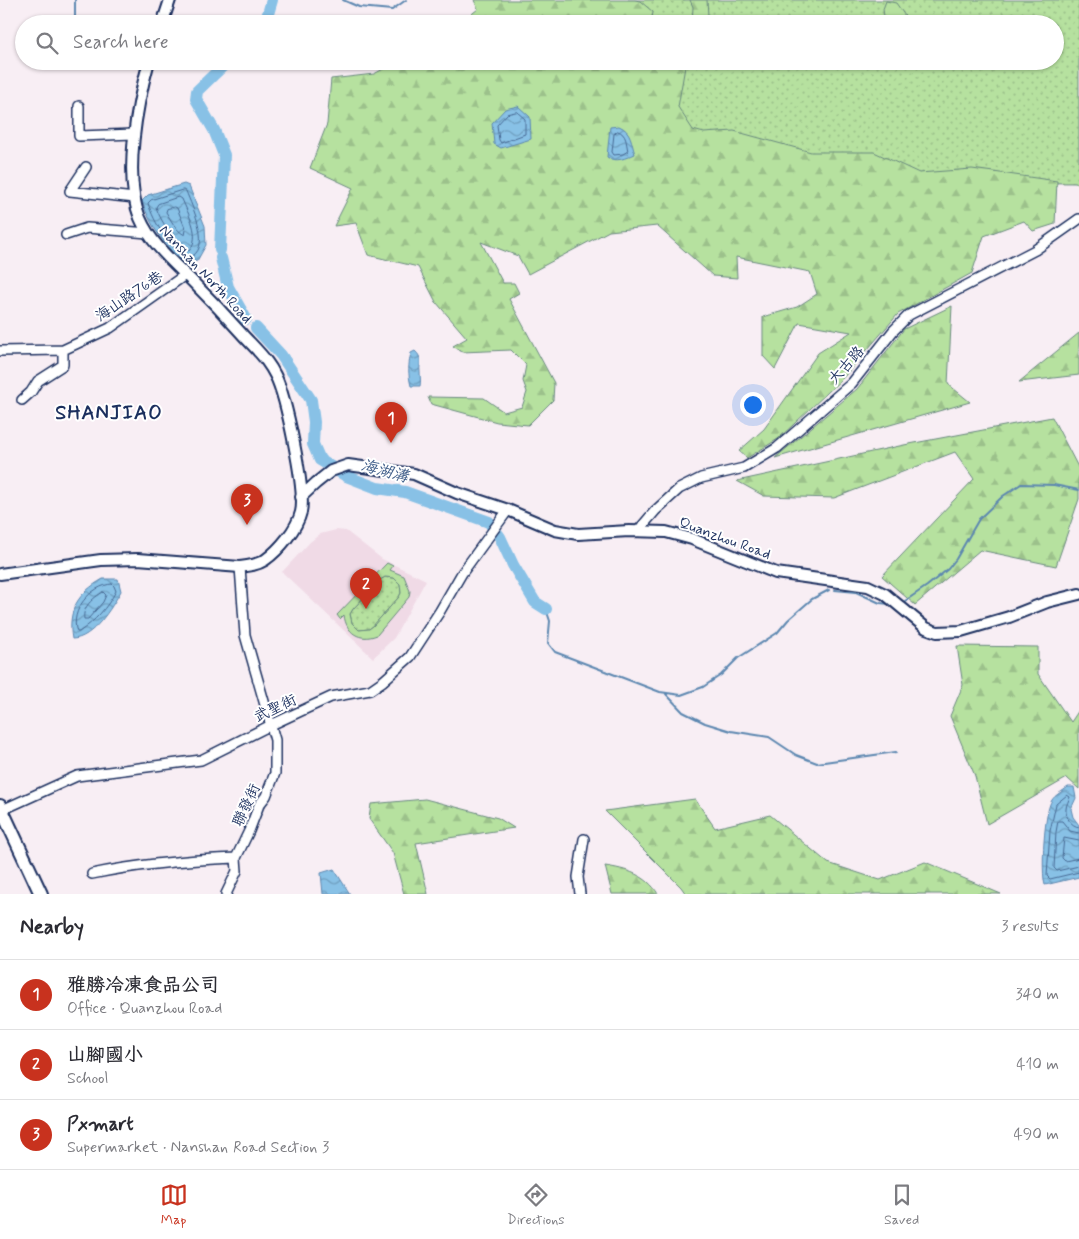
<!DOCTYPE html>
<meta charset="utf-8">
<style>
body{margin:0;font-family:Mynerve,"LXGW WenKai TC",sans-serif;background:#f7f7f7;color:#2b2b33}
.you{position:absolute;left:752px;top:404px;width:18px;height:18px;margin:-12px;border:4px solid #fff;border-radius:50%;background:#1a73e8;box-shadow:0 0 0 8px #1a73e833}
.badge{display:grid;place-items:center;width:32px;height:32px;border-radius:50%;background:#c8321e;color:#fff;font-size:16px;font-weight:700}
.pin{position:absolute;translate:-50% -41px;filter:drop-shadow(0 1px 2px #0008)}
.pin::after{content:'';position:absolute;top:26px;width:18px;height:15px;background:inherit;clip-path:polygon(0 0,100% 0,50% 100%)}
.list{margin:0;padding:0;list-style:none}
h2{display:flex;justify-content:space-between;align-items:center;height:65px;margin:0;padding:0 20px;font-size:21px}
h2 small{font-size:16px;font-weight:400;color:#7c7c81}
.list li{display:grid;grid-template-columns:32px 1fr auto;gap:15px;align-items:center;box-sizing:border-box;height:70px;padding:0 20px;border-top:1px solid #e1e1e2}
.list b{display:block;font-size:19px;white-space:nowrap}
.list p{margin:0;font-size:16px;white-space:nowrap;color:#7c7c81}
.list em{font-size:16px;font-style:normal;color:#7c7c81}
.icon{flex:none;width:28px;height:28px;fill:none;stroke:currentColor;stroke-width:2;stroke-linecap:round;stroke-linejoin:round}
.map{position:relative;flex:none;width:1079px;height:894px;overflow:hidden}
.search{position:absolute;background:#fff;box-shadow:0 1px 4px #0004;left:15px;right:15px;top:15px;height:55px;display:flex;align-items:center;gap:12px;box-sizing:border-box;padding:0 18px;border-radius:28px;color:#7c7c81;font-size:19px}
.sheet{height:275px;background:#fff}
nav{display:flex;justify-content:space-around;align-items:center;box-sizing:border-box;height:70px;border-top:1px solid #e1e1e2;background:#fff;font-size:14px;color:#7c7c81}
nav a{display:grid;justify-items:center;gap:2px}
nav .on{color:#c8321e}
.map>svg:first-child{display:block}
</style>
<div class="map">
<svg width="1079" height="894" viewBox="0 0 1079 894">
<defs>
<pattern id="grass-dots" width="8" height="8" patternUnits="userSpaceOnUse" patternTransform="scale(1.25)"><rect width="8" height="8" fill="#b6e19f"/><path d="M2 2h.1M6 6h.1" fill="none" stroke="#9cc18b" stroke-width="1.8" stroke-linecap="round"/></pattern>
<pattern id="forest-firs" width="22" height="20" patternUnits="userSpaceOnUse" patternTransform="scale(1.25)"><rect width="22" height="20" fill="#b6e19f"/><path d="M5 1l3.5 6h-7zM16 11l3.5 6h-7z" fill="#9cc18b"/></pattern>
<pattern id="water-waves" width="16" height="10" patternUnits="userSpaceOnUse" patternTransform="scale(1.25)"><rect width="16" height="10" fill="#88c1e6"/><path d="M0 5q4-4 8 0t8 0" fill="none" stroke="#6e9dbe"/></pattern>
</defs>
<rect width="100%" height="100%" fill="#f8eef4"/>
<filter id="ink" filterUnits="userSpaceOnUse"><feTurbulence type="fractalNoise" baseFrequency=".02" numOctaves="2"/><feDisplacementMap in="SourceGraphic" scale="10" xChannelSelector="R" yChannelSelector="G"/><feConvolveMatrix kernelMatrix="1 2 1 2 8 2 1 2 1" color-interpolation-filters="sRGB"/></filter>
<g filter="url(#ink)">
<path fill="#f0dae6" d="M336 530 346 531 382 559 426 580 394 638 373 658 282 572 310 542 320 534Z"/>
<path fill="url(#grass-dots)" stroke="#68887e" d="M628 0H1079V183L943 182 694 140 671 105 684 61H1055V24H663Z
M385 577 394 578 400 584 401 593 399 597 373 626 369 629 359 630 352 623 350 614 353 609 380 580Z"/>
<path fill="url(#forest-firs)" stroke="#68887e" d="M474 0H635L640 1 653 12 651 24H459L478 9Z
M690 0H707L708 15 719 24H692L693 7Z
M398 61H686L678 107 693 130 704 133 734 131 811 152H874L919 173 972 169 1057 181 1055 224 1033 231 1024 221 984 236 972 273 898 314 843 378 778 439 747 458 739 451 764 429 818 353 851 332 799 323 775 369 763 356V317L797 307 817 294 810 272 736 257 737 278 713 276 657 226 609 231 528 274 518 256 481 242 503 283H514L519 293 509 299 554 383 553 400 528 425 497 422 431 404 428 397 484 398 504 412 522 407 527 392 523 381 526 365 511 350 462 352 453 346 467 338 436 302 418 267 368 255 356 223 334 226 353 188 310 168 327 124 331 79 374 74Z
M952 306 948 384 970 402 775 458 857 389 904 329Z
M1079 333V375L1019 382Z
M1052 417 1079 469V499L1056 566 980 550 915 605 882 576 974 479 955 452 834 498 764 496 737 481 904 445Z
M957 646 1038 647V674L1071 722 1079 710V789L1067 778 987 824 975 776 950 716 963 685Z
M425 799 498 818 514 828 416 843 428 894H404L393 853 369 819 371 804Z
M695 799 715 828 770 815 828 863 880 880 925 862 1001 894H686L681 887 605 811Z
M605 866C626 869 647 875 658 894H612Z"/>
<path fill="#b6e19f" stroke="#68887e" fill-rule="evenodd" d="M886 1 896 3 905 16 906 24H885L883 9Z
M387 563 393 566 390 570 404 576 410 591 409 597 377 635C360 642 346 633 344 615L340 619 337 615ZM385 577 394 578 400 584 401 593 399 597 373 626 369 629 359 630 352 623 350 614 353 609 380 580Z"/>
<path fill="url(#water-waves)" stroke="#5c87b0" d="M518 106 530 117 531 139 501 148 494 144 492 123 505 109Z
M619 126C632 131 631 143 635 154 626 158 616 163 607 157L610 127Z
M184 184 189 186 205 226 206 245 197 261 186 264C165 247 151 227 142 201L148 195Z
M415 351C423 358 419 363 420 372 420 378 421 380 420 386H411C408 374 408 365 411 353Z
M103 579H118L121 591C112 607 93 639 72 639 67 610 78 593 103 579Z
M1068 787H1074L1076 798 1071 809 1073 817 1079 825V877L1045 885C1041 872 1044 811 1052 800 1055 795 1063 791 1068 787Z
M334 869 350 894H323L321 873Z"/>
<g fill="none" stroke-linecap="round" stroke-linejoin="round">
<path stroke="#476994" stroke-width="1" d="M517 112 525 119V134L501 143 499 140 497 125 507 114Z
M618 131C627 134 626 143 628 151L623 154 614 155 612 152 614 134Z
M183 190 186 191C192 207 214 250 188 258 170 249 154 223 148 203L151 200Z
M179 197 182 199C188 214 202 236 189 251 176 244 160 221 156 207L158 204Z
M175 207 177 208 186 230 185 235C176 231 171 220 166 212L167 209Z
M112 584 114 586 116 591C107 608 95 621 79 632H77C69 611 91 585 112 584Z
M103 592 106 595 103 602 88 619H84C82 607 93 598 103 592Z
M1079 827C1071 826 1065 817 1066 809 1066 805 1069 800 1070 797L1067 795 1056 804 1050 831 1047 876 1050 879 1079 872
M1079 833 1070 831 1062 821H1058L1056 832 1054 868 1057 871 1079 866
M1079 841 1064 838 1062 858 1065 861 1079 858"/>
<path stroke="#5c87b0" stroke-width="2" d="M343 0 359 7 392 10 406 0
M75 24V0
M835 590 856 592 880 603 890 604
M905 601 927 586 948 569 956 559 979 519 1003 496 1021 484 1054 485 1079 490
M546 609 550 621 548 643 555 652 660 692 681 695 703 687 721 675 738 658 777 633 788 620 812 599 829 590
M666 694 683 712 705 723 731 731 769 737 796 755 817 763 896 752"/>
<path stroke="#88c1e6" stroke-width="12" d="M265 24 272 0
M220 250 224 155 214 130 196 99 197 91 228 61
M221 258 228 287 246 319
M256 328 281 355 311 400 314 422 313 444 320 460 346 476 377 488 405 492 489 522 500 537 513 565 535 602 546 609"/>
<g stroke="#1b2f5e" stroke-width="12">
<path id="minor" d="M79 106V136L134 134
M86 167 70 191 135 198
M66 235 87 228 148 233
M0 351 63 350 110 328 185 275
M22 400 31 392 38 381 63 365V350
M638 531 655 511 679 489 701 478 744 468 777 448 852 383 893 331 909 315 1035 250 1079 219
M2 810 77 776 201 760 271 725 331 697 370 690 383 681 410 657 440 611 462 573 508 510
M92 874C139 864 187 860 236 858
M226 894 237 871 236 858 249 831 259 805 266 796 275 773V740L245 635 240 567
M580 894 578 877 584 839"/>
</g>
<g stroke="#1b2f5e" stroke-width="14">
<path id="tertiary" d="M162 24 170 0
M301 497 316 483 331 471 348 465 414 474 457 493 508 510 555 530 578 534 629 531 666 532 692 539 776 573 868 586 885 594 926 628 937 632 961 631 1009 617 1047 602 1079 594
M0 574 101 560 138 559 240 567C249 566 257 565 265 560 279 550 297 529 301 512 306 491 286 396 275 375 273 371 270 366 267 362 260 352 250 343 242 334 226 316 210 299 193 282 173 262 151 244 140 218 123 176 137 104 149 61"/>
</g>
<g stroke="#1b2f5e" stroke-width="16">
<path id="secondary" d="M0 806 41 894"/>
</g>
<use href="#minor" stroke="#fff" stroke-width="9"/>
<use href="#tertiary" stroke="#fff" stroke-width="10"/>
<use href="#secondary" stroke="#fff" stroke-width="12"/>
</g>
</g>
<g text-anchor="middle" stroke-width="4" stroke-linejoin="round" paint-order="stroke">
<g font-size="15" fill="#1b2f5e" stroke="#fff">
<text transform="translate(206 274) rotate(47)" y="5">Nanshan North Road</text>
<text transform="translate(129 296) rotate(-34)" y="5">海山路76巷</text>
<text transform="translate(846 365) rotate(-48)" y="5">大古路</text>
<text transform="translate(725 538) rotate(20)" y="5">Quanzhou Road</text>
<text transform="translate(275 708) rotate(-25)" y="5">武聖街</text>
<text transform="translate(246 805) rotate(-65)" y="5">聯發街</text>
</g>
<g font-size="16" font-style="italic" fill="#3c5b87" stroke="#fff">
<text transform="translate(385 470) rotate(15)" y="6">海湖溝</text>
</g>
<g font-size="20" font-weight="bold" letter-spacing="1" fill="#1b2f5e" stroke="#fff">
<text x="109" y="419">SHANJIAO</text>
</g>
</g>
</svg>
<div class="you"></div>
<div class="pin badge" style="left:391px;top:443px">1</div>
<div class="pin badge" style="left:366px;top:609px">2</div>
<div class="pin badge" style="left:247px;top:525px">3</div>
<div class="search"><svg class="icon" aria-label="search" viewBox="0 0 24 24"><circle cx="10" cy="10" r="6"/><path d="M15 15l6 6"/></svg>Search here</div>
</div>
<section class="sheet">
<h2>Nearby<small>3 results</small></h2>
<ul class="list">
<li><span class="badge">1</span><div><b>雅勝冷凍食品公司</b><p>Office · Quanzhou Road</p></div><em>340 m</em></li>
<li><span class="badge">2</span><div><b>山腳國小</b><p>School</p></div><em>410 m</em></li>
<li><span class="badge">3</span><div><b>Pxmart</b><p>Supermarket · Nanshan Road Section 3</p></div><em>490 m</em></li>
</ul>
</section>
<nav>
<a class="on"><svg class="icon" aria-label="map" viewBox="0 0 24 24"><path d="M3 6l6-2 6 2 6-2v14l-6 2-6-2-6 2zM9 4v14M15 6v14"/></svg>Map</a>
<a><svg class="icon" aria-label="directions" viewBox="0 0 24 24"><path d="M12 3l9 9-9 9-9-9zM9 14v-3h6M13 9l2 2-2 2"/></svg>Directions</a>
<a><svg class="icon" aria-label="saved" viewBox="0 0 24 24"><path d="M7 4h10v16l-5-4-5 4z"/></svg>Saved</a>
</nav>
